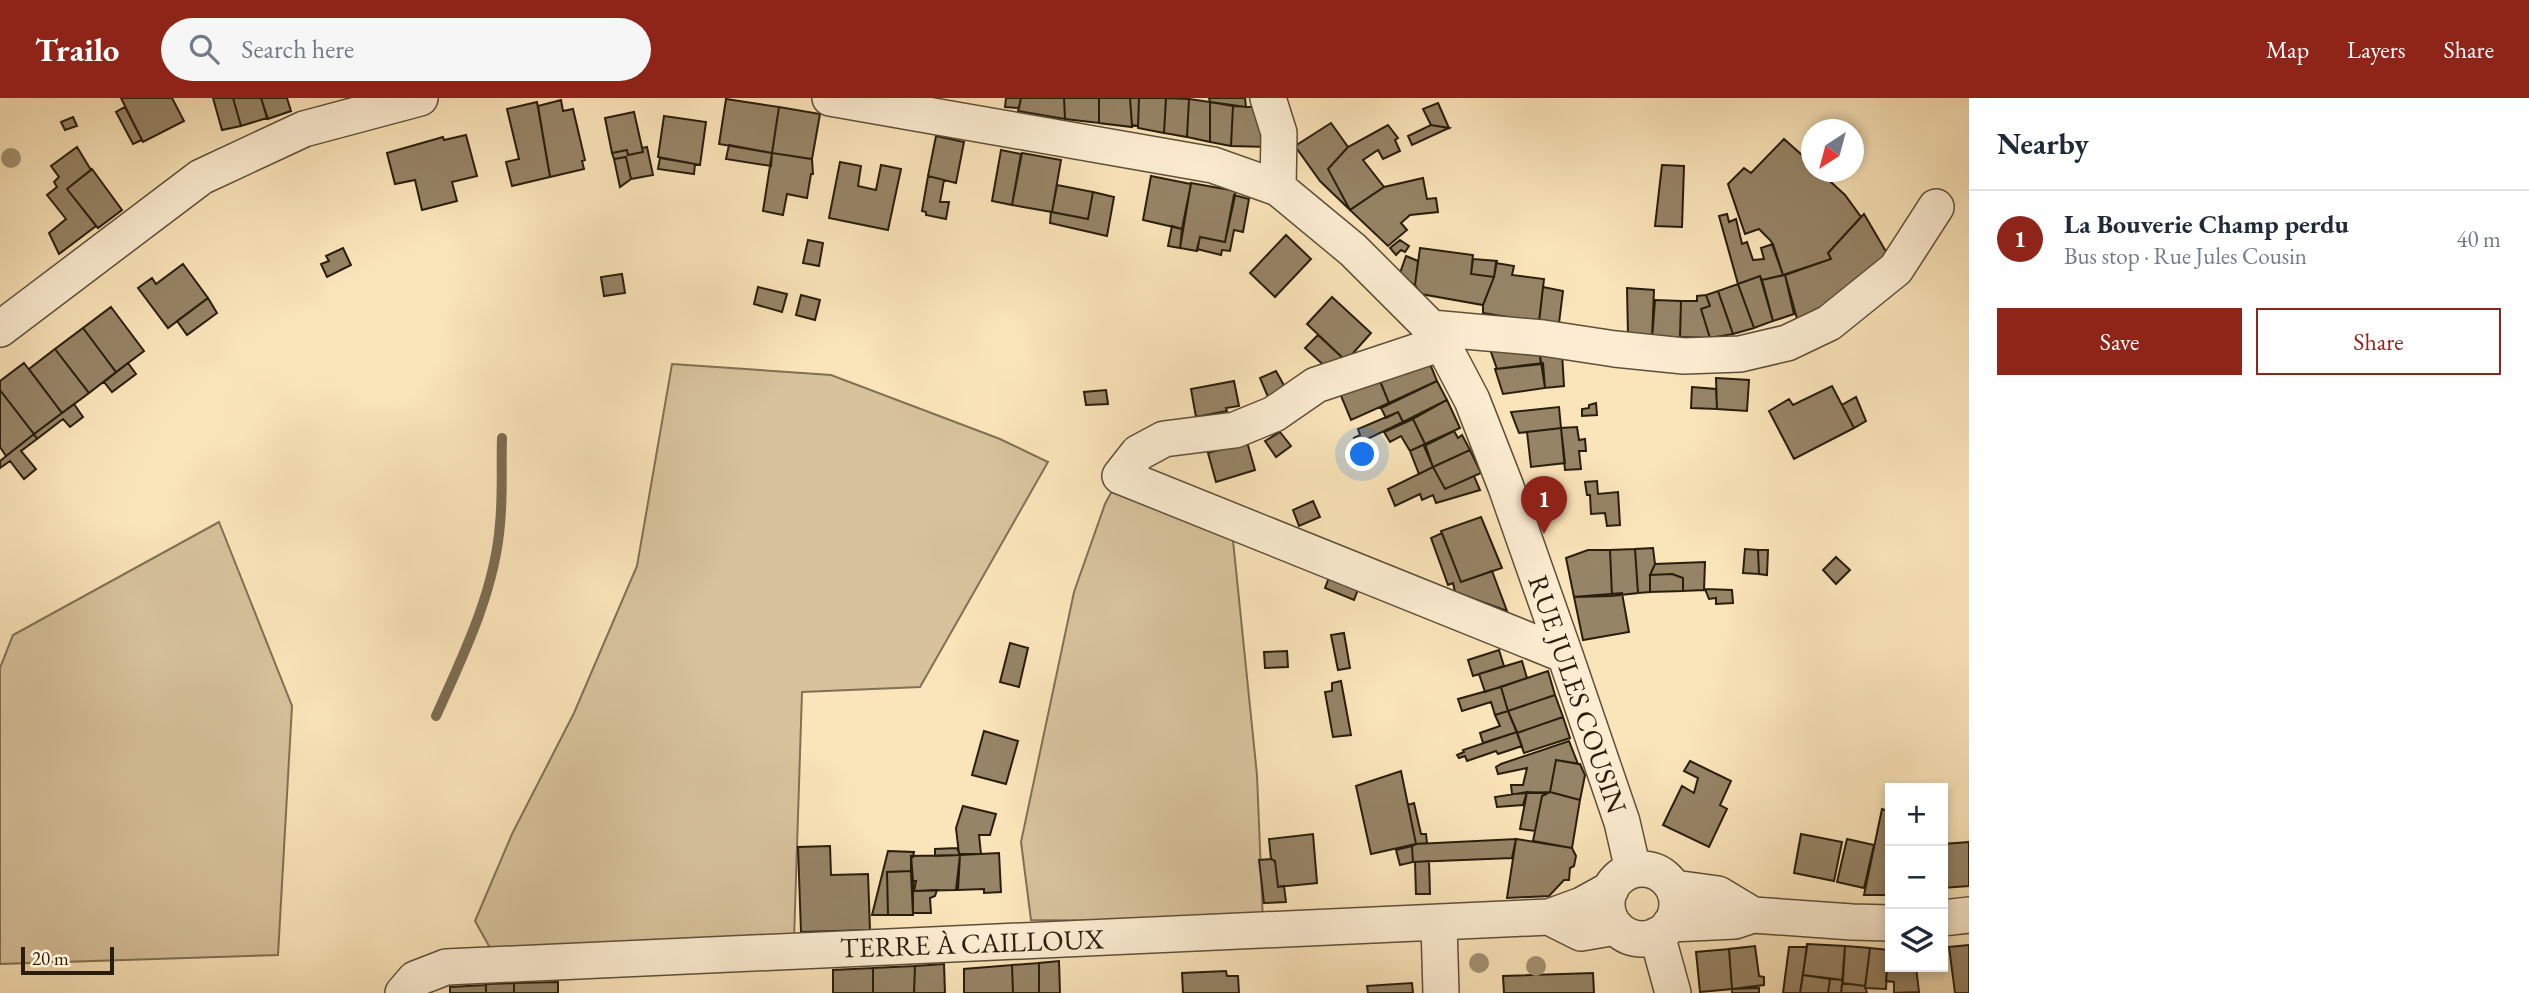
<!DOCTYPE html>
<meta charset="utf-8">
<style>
body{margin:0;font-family:"EB Garamond",serif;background:#f6f6f7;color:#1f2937}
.controls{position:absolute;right:21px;bottom:21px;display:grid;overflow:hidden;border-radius:0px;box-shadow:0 4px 10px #0003}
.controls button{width:63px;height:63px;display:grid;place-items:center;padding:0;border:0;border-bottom:2px solid #e0e1e3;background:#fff;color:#1f2937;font:35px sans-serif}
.compass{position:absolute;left:1801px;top:21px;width:63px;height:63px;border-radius:50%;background:#fff;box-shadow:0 4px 10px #0003;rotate:216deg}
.scale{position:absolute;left:21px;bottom:18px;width:93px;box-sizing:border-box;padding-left:7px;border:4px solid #2a1d0d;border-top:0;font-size:19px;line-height:24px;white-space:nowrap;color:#2a1d0d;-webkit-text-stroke:5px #fcedd2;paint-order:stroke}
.you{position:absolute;left:1363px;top:357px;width:24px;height:24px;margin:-18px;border:5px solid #fff;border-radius:50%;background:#1a73e8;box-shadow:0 0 0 10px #1a73e833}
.badge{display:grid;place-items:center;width:46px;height:46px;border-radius:50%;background:#8f2418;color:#fff;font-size:23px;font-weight:700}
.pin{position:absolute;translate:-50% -58px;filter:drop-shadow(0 2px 4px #0008)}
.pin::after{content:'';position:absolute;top:37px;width:24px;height:21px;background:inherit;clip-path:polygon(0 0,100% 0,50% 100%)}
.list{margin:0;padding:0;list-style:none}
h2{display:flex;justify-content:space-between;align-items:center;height:91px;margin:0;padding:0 28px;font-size:30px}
h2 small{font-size:23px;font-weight:400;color:#747a83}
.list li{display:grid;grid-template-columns:46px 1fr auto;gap:21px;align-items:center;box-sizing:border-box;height:98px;padding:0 28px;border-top:2px solid #e0e1e3}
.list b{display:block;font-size:26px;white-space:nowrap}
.list p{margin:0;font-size:23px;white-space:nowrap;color:#747a83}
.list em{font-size:23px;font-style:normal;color:#747a83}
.actions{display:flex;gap:14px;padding:21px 28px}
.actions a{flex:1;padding:16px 0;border:2px solid #8f2418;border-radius:0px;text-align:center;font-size:24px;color:#8f2418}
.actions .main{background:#8f2418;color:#fff}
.icon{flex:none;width:38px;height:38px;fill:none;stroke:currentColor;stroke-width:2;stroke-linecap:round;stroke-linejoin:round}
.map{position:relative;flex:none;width:1969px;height:895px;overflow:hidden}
header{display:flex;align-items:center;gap:42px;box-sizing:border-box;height:98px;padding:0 35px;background:#8f2418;color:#fff}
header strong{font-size:33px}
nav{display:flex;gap:38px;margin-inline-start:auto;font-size:24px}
.search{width:490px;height:63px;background:#f6f6f7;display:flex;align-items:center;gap:18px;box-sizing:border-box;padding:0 24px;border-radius:38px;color:#747a83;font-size:26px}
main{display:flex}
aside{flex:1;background:#fff}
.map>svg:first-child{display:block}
</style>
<header>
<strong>Trailo</strong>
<div class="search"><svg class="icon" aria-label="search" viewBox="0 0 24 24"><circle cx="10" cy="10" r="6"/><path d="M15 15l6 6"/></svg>Search here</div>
<nav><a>Map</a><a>Layers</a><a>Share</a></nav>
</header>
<main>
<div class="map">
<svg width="1969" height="895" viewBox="0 0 1969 895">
<rect width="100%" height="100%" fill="#fae4b9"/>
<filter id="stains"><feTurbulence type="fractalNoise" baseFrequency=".00286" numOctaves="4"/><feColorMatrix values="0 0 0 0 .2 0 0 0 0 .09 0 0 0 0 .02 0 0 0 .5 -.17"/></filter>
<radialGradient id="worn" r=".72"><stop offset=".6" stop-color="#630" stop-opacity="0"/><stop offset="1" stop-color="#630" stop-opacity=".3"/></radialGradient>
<path fill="#d7c29c" stroke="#807054" stroke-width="2" d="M672 266 831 277 1000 341 1048 364 920 589 802 594 794 842 494 857 475 823 512 736 574 615 637 468Z
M1120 378 1231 423 1257 677 1263 824 1031 822 1021 744 1074 494 1105 406Z
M219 424 292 608 278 857 0 866V570L13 537Z"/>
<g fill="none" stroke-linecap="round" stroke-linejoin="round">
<path stroke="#7c6c51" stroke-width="10" d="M436 618C463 558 495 493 500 426 503 397 501 368 502 340"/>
</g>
<path fill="#968466" stroke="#2a1d0d" stroke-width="2" d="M121 0H172L184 23 143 44Z
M213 0H233L241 28 222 32Z
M233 0H261L267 20 241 28Z
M261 0H287L291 13 268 21Z
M1006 0H1021L1019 10 1005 9Z
M1021 0H1064L1065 21 1018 13Z
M1064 0H1099V25L1065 21Z
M1099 0H1130L1132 29 1099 25Z
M1130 0H1139L1138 28 1132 27Z
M1139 0H1166L1164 35 1138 30Z
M1166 0 1189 1 1187 39 1164 35Z
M1209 0H1245L1246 9 1210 4Z
M726 1 779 9 772 55 719 46Z
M1189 1 1210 4V44L1187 39Z
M561 2 563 13 573 11 585 62 582 63 584 71 550 79 538 8Z
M537 4 550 79 512 88 506 64 519 61 507 11Z
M1210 4 1233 8 1231 48 1210 44Z
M1438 5 1449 30 1431 27 1423 11Z
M1233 8 1269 10V49L1231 48Z
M125 9 142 42 133 46 116 14Z
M779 9 820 16 812 61 772 55Z
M634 14 643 54 628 57 627 52 612 55 605 20Z
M664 18 706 24 700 67 658 59Z
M73 19 77 28 65 32 61 24Z
M1331 25 1348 49 1328 71 1350 112 1320 83 1295 48Z
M1388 27 1398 40 1395 42 1400 53 1383 61 1378 52 1363 62 1384 89 1350 112 1328 71 1348 49Z
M1431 27 1449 30 1412 47 1408 38Z
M466 37 477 78 452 84 457 103 422 112 415 82 395 86 387 55 443 39 444 42Z
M936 38 964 44 956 85 928 78Z
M1784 41 1812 66V74H1820L1845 97 1861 119 1828 155 1831 161 1783 177 1771 143 1759 131 1745 136 1728 86 1744 70 1751 75Z
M729 47 772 55 771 68 726 61Z
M77 49 91 72 67 91 96 128 59 156 49 135 66 121 47 97 57 89 54 84 59 79 51 68Z
M647 49 653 77 631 81 626 59 614 61 612 55 627 52 628 57 643 54 642 50Z
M1001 52 1021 56 1012 107 992 103Z
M772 55 812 61 813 76H811L807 100 787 96 783 117 763 113Z
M1022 55 1061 62 1052 114 1012 107Z
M626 59 631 81 620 89 614 61Z
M660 60 695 66 694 76 658 71Z
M840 64 861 68 858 88 876 92 881 67 901 71 888 132 829 120Z
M1662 67 1684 68 1682 129 1655 128Z
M92 71 122 112 98 130 67 91Z
M928 78 944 82 940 104H949L946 121 926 117V114L922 113Z
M1151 78 1191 86 1182 131 1143 122Z
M1423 80 1427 101 1436 100 1438 114 1410 117 1401 125 1407 132 1388 148 1350 112 1384 89Z
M1191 85 1236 93 1225 144 1200 139 1197 153 1180 150Z
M1057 87 1093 94 1088 121 1052 114Z
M1093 94 1114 99 1107 138 1050 125 1051 114 1088 121Z
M1234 97 1249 101 1243 134 1234 132 1230 153 1222 152 1221 157 1197 151 1200 139 1225 144Z
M1727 116 1729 124 1736 121 1742 146 1747 144 1753 162 1764 161 1761 150 1773 146 1783 177 1762 182 1760 178 1738 186 1719 118Z
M1864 116 1888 157 1799 228 1785 177 1831 161 1828 155Z
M1172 128 1182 131 1180 150 1168 148Z
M1286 137 1311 161 1275 199 1250 175Z
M808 142 823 145 819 168 803 165Z
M1400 142 1409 148 1405 154 1401 152 1396 157 1390 150Z
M343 150 351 167 327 179 321 166 329 163 326 158Z
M1420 150 1473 157 1471 176 1494 179 1483 207 1421 196 1415 187Z
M1406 158 1418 163 1415 187 1417 190 1400 175Z
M1473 161 1497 163 1494 179 1471 176Z
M1496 165 1514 168 1512 177 1544 181 1539 224 1483 215V207L1494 179Z
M183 166 208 200 168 230 138 190 152 180 156 186Z
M622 176 625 195 604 198 601 179Z
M1785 177 1794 216 1773 223 1762 182Z
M1760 178 1773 223 1754 230 1738 186Z
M1738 186 1754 230 1733 236 1718 193Z
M758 189 787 196 782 214 754 206Z
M1543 189 1563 193 1559 225 1539 224Z
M1627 190 1654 192 1652 241 1628 237Z
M1718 193 1733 236 1710 240 1701 211 1710 208 1706 197Z
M801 197 820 202 815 222 796 217Z
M1706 197 1710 208 1701 211 1710 240 1680 239 1681 203H1697V198Z
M1332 199 1371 235 1346 263 1307 226Z
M208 200 217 215 187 237 177 223Z
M1655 202 1681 203 1680 241H1652Z
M111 209 144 253 116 274 83 230Z
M83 230 116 274 89 295 55 251Z
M1318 237 1346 263 1329 272 1305 250Z
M1495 247 1539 251 1541 266 1497 271 1491 254Z
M55 251 89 295 62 315 29 271Z
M1539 251 1562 255 1564 288 1545 290Z
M1428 261 1437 283 1389 305 1380 283Z
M24 265 62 315 34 336 0 292V283Z
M128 265 136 276 112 294 104 284Z
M1543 265 1545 290 1503 296 1495 271Z
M1276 273 1286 291 1268 299 1260 280Z
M1716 280 1749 282 1747 313 1717 311Z
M1234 283 1239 308 1226 310 1227 313 1196 319 1191 291Z
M1380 283 1389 305 1351 322 1337 288Z
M1437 283 1447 302 1403 324 1398 314 1386 320 1381 310Z
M1832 288 1854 330 1794 361 1769 313 1789 301 1793 307Z
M1692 289 1716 291 1717 311 1691 310Z
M0 292 34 336 6 358 0 349Z
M1106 292 1108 306 1086 307 1084 294Z
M1856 299 1866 323 1854 330 1842 307Z
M1447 302 1460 330 1425 346 1413 321Z
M1596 305 1597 317 1582 318V311L1589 310V307Z
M74 306 83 319 70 329 63 321 37 341 34 336Z
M1559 309 1561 330 1527 334 1519 335 1511 314Z
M1398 314 1403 324 1357 346 1354 340 1360 337 1358 331Z
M1413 321 1425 346 1410 353 1401 338 1390 344 1384 334Z
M1577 329 1579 342 1585 341 1586 353H1579L1581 371 1565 372 1561 330Z
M1561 330 1565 365 1531 369 1527 334Z
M1454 333 1458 340 1462 337 1470 352 1433 369 1424 348Z
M1280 334 1291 348 1276 359 1265 343Z
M34 336 37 341 21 353 36 371 24 381 10 363 0 370V363Z
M1247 344 1255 372 1216 384 1208 355Z
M1425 346 1433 369 1419 376 1410 353Z
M1470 352 1481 375 1445 391 1433 369Z
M1433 369 1445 391 1474 378 1480 392 1436 405 1433 397 1422 402 1420 396 1395 408 1388 391Z
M1597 383 1598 396 1618 394 1620 427 1607 428 1605 415 1591 416 1590 397H1587L1585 384Z
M1313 403 1320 419 1299 428 1293 412Z
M1481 419 1502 470 1461 484 1441 433Z
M1442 435 1461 484 1492 473 1507 513 1455 494 1453 485 1448 487 1431 440Z
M1653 450 1655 466 1650 477V494L1638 495 1635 451Z
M1635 451 1638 495 1612 498 1610 452Z
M1745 451 1758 452 1759 476 1743 475Z
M1588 452H1610L1612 498 1574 499 1566 460Z
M1758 452H1768L1767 477 1759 476Z
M1836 459 1850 472 1836 486 1823 472Z
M1705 464 1704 492 1683 493V480L1672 476 1650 477 1655 466Z
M1672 476 1683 480V493L1650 494V477Z
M1330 477 1359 489 1354 502 1325 490Z
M1705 491 1732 492 1733 505 1716 506V500L1709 501Z
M1622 495 1629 534 1583 542 1574 499Z
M1344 535 1350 570 1338 572 1331 537Z
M1010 545 1028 550 1019 589 1000 584Z
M1499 552 1504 568 1473 578 1468 562Z
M1287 553 1288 569 1265 570 1264 554Z
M1522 563 1527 580 1485 594 1479 576Z
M1548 573 1555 597 1508 613 1501 589Z
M1341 583 1351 637 1333 639 1325 594 1332 593V585Z
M1501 589 1508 613 1495 617 1491 604 1462 613 1458 601Z
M1555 597 1563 619 1517 635 1508 613Z
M1508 613 1517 634 1483 645 1480 635 1500 628 1495 617Z
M1563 619 1570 640 1524 655 1517 635Z
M984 633 1018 643 1006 686 972 677Z
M1517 634 1522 648 1498 656 1496 653 1467 663 1465 658 1459 660 1457 657 1464 654 1463 652Z
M1569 643 1578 666 1556 662 1550 694 1512 696 1511 687H1523L1527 670 1498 676 1496 669 1501 666Z
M1556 662 1580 666 1585 677 1580 702 1550 694Z
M1690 663 1731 683 1720 707 1727 711 1709 749 1663 727 1682 688 1694 695 1698 680 1684 673Z
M1401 673 1416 746 1371 756 1356 688Z
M1527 694 1523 707 1497 709 1495 699Z
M1527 694 1548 695 1542 698 1535 733 1520 731Z
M1550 694 1580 702 1572 750 1533 743 1542 698Z
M1414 705 1421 736H1426L1427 745 1416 746 1408 707Z
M963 708 996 716 990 737H979L981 756H959L956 730Z
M1882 711 1890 714V786L1887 797H1864Z
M1313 736 1317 785 1278 789 1275 763 1271 761 1269 741Z
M1801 736 1842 744 1834 783 1794 775Z
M1516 741 1572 750 1576 758 1574 768 1570 770 1569 782H1564L1549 798 1507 800Z
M1516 741 1512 760 1413 764 1412 748 1416 746Z
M1847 741 1874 747 1864 790 1837 784Z
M1969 744V788L1943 790V746Z
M830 748 831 777 868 776 870 832 801 834 798 749Z
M1412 748 1413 764 1400 767 1396 752Z
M957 750 960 757 935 758V751Z
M888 753 914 754 913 759 911 758V773L887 774 888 817H872Z
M999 755 1001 794 984 795V791L958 792 960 757Z
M960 757 956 792 914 793 916 783H913L911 758Z
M1271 761 1275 763 1278 789 1284 788 1286 804 1264 805 1259 762Z
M1429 763 1430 796H1416L1415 764Z
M911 773 913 817H888L887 774Z
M913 783H916L914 793 937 792 935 798 930 800 931 815H913Z
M1807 846 1845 848 1843 882 1803 877Z
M1969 847V895H1955L1949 849Z
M1755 848 1759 878 1764 879V887L1732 891 1729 851Z
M1845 848 1870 850 1865 888 1842 885Z
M1789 849H1807L1800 895H1783Z
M1870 850 1888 852 1886 891 1865 890Z
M1729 851 1732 891 1700 894 1696 854Z
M1888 852H1890V869H1916L1919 894 1894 895V884L1886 883Z
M1059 863 1060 895H1039V865Z
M1039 865V895H1013L1012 867Z
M944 866 945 895H914L915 868Z
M1012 867 1013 895H964V871Z
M915 868 914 895H873V870Z
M873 870V895H833V872Z
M1226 873 1227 878H1238L1239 895H1183L1182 875Z
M1593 875 1594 895H1504L1503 878Z
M1803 877 1830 881 1828 895H1800Z
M1830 881 1843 882 1841 895H1828Z
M558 884V895H514V885Z
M514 885V895H486V886Z
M1412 885 1413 895H1368L1367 888Z
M1842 885 1865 888 1867 895H1841Z
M486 887V895H450V889Z
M1759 890V895H1732V891Z"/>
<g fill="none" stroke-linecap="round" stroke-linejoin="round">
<g stroke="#5e4f38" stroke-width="38">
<path id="minor" d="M830 0 1213 67 1278 90 1353 152 1431 230 1442 245 1472 302 1506 389 1565 557 1622 724 1633 772
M1268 0 1279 35 1278 90
M1431 230 1543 240 1615 251 1684 258 1740 256 1787 245 1829 225 1896 171 1936 109
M0 231 201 79 304 31 420 0
M1442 245 1316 287 1274 316 1235 332 1164 341 1138 355 1120 378 1565 557
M1607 806a35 35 0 1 1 70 0a35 35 0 1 1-70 0Z
M1674 790 1718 796 1753 817 1852 824 1890 825
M1549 819 1581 835 1616 829
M1943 820 1969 817
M1439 826 1441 895
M1670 826 1735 823 1753 817
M1657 837 1673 895
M403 895 415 881 446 869 1549 819 1582 807 1611 791"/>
</g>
<use href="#minor" stroke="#fcedd2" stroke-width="35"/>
</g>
<g fill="#a49272">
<circle cx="11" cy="60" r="10"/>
<circle cx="1479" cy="865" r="10"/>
<circle cx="1536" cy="868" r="10"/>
</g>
<g text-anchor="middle" stroke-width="5" stroke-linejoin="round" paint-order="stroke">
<g font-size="28" fill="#2a1d0d" stroke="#fcedd2">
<text transform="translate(1578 596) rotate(71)" y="10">RUE JULES COUSIN</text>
<text transform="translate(972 845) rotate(-2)" y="10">TERRE À CAILLOUX</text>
</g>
</g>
<rect width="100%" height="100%" filter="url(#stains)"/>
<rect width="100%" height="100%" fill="url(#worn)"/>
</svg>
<div class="controls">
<button>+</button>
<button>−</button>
<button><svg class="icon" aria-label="layers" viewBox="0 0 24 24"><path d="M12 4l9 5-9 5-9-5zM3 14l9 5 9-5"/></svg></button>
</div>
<svg class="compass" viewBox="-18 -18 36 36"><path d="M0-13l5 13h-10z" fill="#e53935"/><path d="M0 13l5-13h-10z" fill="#747a83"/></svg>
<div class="scale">20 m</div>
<div class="you"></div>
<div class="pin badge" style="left:1544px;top:436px">1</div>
</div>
<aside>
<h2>Nearby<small></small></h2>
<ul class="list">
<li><span class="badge">1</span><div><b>La Bouverie Champ perdu</b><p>Bus stop · Rue Jules Cousin</p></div><em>40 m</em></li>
</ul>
<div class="actions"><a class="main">Save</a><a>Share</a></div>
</aside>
</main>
